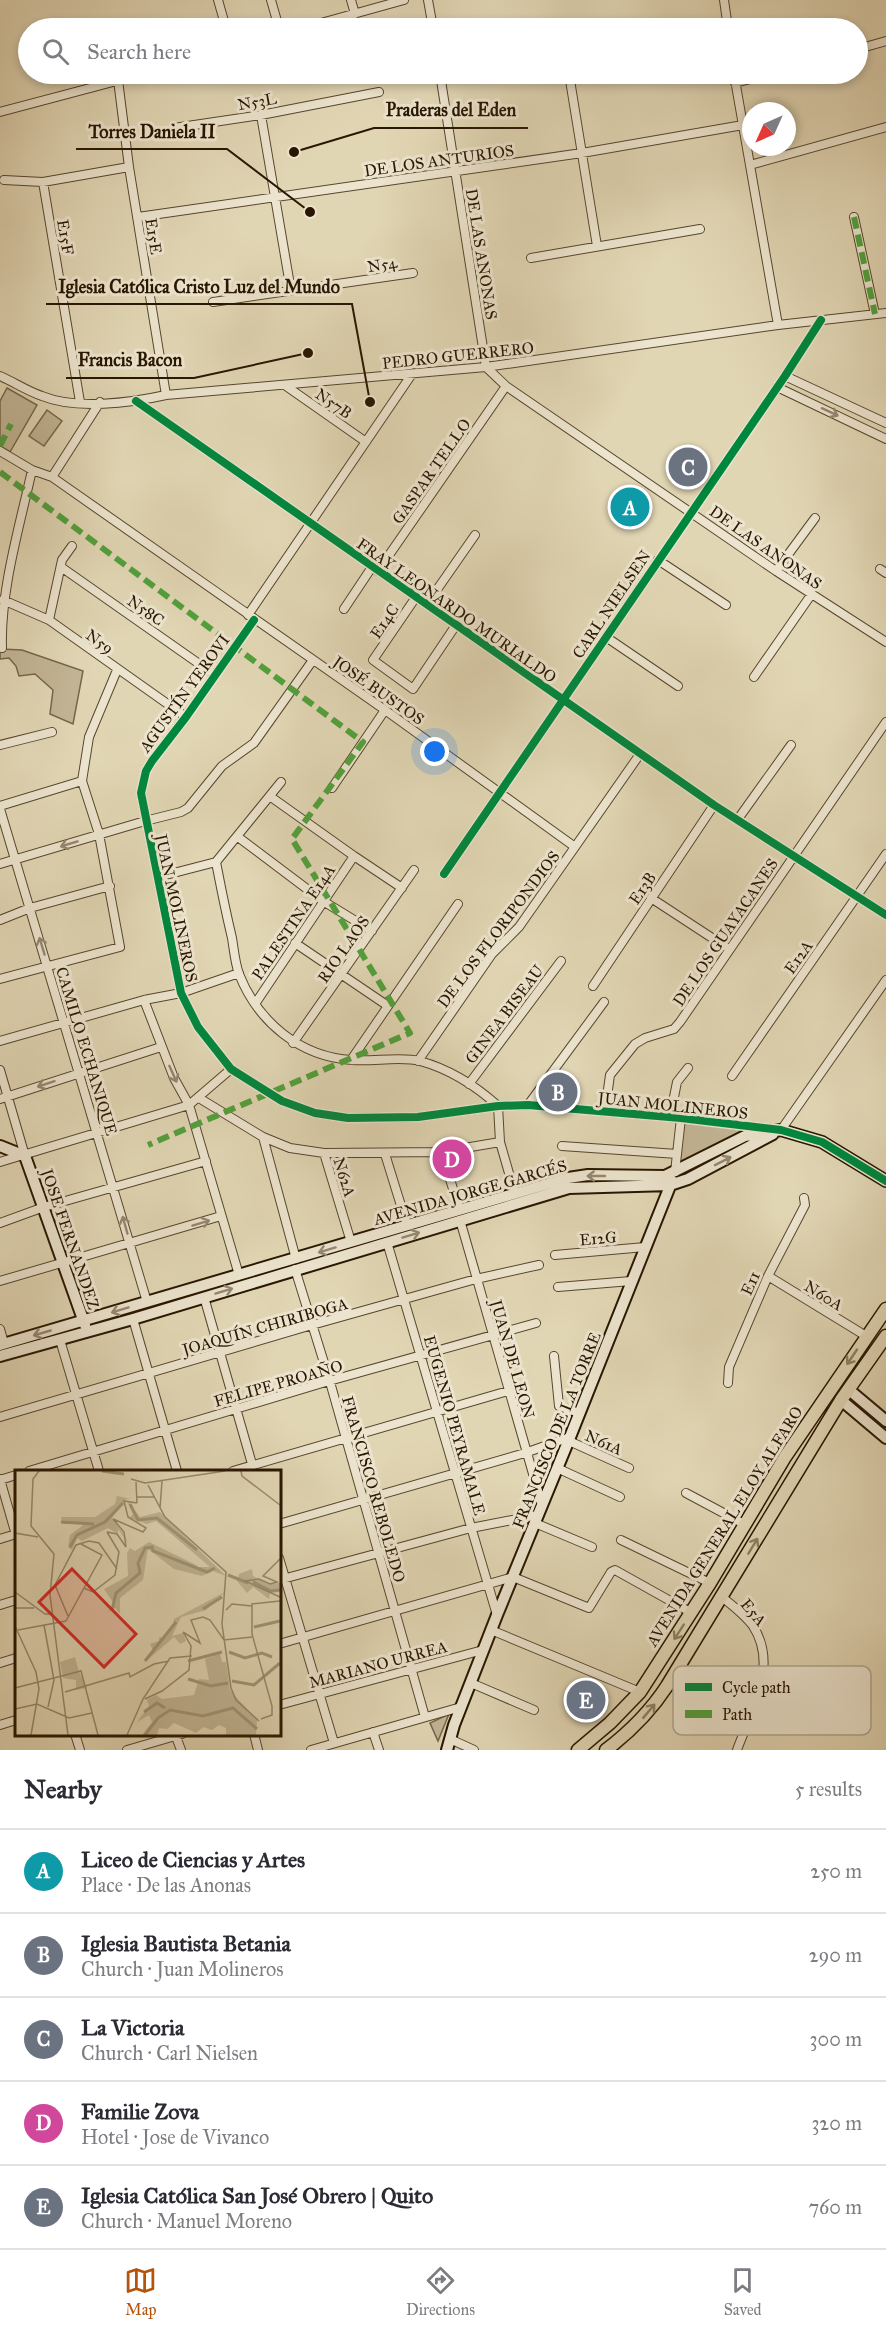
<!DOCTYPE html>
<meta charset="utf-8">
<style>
body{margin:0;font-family:"IM FELL Great Primer",serif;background:#f7f7f7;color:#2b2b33}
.compass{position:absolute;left:742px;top:102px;width:54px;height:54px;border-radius:50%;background:#fff;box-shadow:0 3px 9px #0003;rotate:225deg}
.you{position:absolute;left:435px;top:752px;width:21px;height:21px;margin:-15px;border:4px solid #fff;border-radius:50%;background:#1a73e8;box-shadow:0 0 0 9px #1a73e833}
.badge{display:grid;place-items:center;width:39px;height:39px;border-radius:50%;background:#b45309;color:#fff;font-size:20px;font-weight:700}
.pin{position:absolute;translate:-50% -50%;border:3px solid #fff;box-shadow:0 2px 6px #0006}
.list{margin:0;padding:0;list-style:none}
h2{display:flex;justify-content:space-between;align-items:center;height:78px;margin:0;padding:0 24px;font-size:26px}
h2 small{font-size:20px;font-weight:400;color:#7c7c81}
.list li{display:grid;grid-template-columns:39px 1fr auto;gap:18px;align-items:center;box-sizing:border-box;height:84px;padding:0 24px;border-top:2px solid #e1e1e2}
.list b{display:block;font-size:22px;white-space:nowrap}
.list p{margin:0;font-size:20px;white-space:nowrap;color:#7c7c81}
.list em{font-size:20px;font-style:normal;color:#7c7c81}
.icon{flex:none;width:33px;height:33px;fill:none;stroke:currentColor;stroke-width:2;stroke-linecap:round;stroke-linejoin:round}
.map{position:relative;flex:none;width:886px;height:1750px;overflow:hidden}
.search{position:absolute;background:#fff;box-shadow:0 3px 9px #0003;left:18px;right:18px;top:18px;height:66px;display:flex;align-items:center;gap:15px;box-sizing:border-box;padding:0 21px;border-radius:33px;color:#7c7c81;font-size:22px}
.sheet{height:498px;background:#fff}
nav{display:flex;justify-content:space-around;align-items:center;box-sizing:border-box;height:84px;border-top:2px solid #e1e1e2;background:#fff;font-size:16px;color:#7c7c81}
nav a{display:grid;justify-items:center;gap:3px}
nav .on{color:#b45309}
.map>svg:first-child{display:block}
</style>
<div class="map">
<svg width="886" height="1750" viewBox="0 0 886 1750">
<rect width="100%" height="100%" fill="#e1d6b4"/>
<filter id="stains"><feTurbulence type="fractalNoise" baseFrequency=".00333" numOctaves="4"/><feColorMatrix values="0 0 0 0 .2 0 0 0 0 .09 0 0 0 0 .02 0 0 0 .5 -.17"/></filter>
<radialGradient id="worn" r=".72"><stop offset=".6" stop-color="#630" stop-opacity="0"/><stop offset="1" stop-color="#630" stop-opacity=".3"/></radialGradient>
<path fill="#c2b595" stroke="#75664a" stroke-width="1.5" d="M7 388 37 405 10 452 0 446V401Z
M47 410 62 421 44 446 29 436Z
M0 649 22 650 83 671 73 724 50 714 53 690 35 674 19 676 16 666 9 658 0 659Z
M681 1118 772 1129 675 1172Z
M449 1714 438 1741 430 1723Z"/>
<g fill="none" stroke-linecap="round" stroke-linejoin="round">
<g stroke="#56462d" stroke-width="10">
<path id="street" d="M218 0 226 28
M271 0 279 28
M351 0 355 14
M428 0 433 28
M724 0 728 28
M303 28 404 0
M858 49 886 41
M440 74 486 367
M569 74 597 246
M734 74 778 325
M118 80 129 167 166 395
M735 83 769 74
M0 112 143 74
M261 115 291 291
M174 128 261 115 379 92
M750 165 886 127
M4 180 43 182 129 167
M43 182 80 402
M138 217 582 153 743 125
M854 217 875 314
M531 258 700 229
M213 302 413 273
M486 367 506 386 776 571 886 642
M0 376C14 382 27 391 42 396 76 410 130 403 166 395L486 367 778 325 886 313
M785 376 886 423
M286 386 366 442
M777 387 886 439
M136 401 714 805 886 915
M0 451 32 470 52 477 385 710 575 847
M52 477 100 402
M658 560 726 605
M61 567 215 675
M880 569 886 573
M378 571 506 386
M776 571 815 518
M416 597 373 660 413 689 456 625
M3 600 49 620 186 717
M427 604 475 535
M344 609 372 567
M248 615 412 374
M49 620 62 560 72 546
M254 620 186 717 152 761 146 771 141 793 181 993 198 1027 231 1069 282 1101 315 1113 348 1118 418 1117 498 1106 528 1105 681 1118 781 1130 886 980
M606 637 678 686
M2 648C0 591 20 525 32 470
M754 677 811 595
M0 745 52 732
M281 782 216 862C221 888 226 913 232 938 234 950 235 963 239 974 258 1022 300 1057 352 1060 372 1062 401 1056 420 1061 449 1069 476 1086 498 1106L500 1142 515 1194
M332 788 385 710
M271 797 354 856 402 888
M0 806 82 781
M0 809 147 1302
M738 819 791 745
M238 837 323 901 372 931
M0 864 145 821 181 812 188 808 222 766 254 743 313 660
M444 874 785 376 821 320
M158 877 216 862
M651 898 729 949
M0 920 30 908 110 886
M295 943 388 1006
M0 979 120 947 99 834 82 781 89 737 117 670
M593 986 714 805
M144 1000 174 1078 189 1105 239 1275
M255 1004 354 856
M0 1041 144 1000 181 993 239 973
M293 1043 414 870
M351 1060 458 904
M418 1061 492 954 519 927 640 754
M0 1070 25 1156
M732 1076 886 854
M469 1084 561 961
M199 1098 263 1137 290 1148 324 1153 441 1152 500 1142
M0 1099 161 1047
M528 1105 604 1002
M605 1111 610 1075 635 1044 645 1038 674 1029 680 1022 886 722
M670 1117 677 1082 688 1068
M263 1137 296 1259
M562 1146 677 1154
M441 1152 460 1210
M324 1153 351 1242
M385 1154 407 1225
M0 1162 189 1105 231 1069
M675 1172 681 1118
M460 1220 542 1505
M0 1223 44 1207 206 1161
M387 1242 497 1615
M555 1255 645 1247
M295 1269 330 1382 425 1717
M768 1276 866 1336
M0 1281 221 1216
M558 1287 631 1281
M204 1297 254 1471
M133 1319 177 1471
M0 1329 4 1343
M60 1340 99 1471
M554 1356 559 1406 579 1413
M728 1383 729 1367 768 1276 805 1205 804 1198
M0 1417 312 1325 476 1279 539 1265
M569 1441 629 1468
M557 1468 620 1497
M29 1471 329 1381 536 1323
M233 1471 508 1391
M0 1479 16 1535
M0 1480 16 1475
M686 1493 744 1524
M535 1523 592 1547
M279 1524 525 1453 570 1437
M0 1539 16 1534
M621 1540 710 1583
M279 1558 334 1743
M279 1580 471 1528 538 1515
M722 1597C733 1606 745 1615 753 1626 779 1666 751 1711 737 1750
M0 1605 16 1600
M491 1630 640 1692
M279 1644 513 1577 589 1608 611 1572 615 1570 692 1613
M0 1663 16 1658
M471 1683 534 1710
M279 1705 483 1650
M0 1725 16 1720
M373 1732 379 1750
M75 1734 80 1750
M175 1734 181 1750
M254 1734 258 1750
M450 1739 474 1750
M127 1750 182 1734
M311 1750 461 1707"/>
</g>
<g stroke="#281600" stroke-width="14">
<path id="secondary" d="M0 1146 25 1156 85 1325
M0 1345 568 1178 588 1175 665 1176 745 1136 781 1130 822 1142 886 1181
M0 1356 133 1319 569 1188 670 1185 688 1179 773 1134
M848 1389 886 1421
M841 1400 886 1438
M447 1750 454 1725 497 1615 570 1437 672 1181"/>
</g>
<g stroke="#281600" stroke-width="15">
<path id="primary" d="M578 1750 610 1723 640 1692 710 1583 785 1457 886 1309
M606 1750C631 1731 650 1712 667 1686L841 1400 886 1336"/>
</g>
<use href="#street" stroke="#ece4ce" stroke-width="8"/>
<use href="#secondary" stroke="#ece4ce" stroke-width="10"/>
<use href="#primary" stroke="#e1d6b4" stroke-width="12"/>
<path stroke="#51a13c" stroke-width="6" stroke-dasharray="12 6" stroke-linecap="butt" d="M854 217 875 314
M0 446 11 424
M0 472 363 742 292 839 410 1033 148 1145"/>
<g stroke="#ece4ce" stroke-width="11">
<path id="cycleway" d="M136 401 714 805 886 915
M254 620 186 717 152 761 146 771 141 793 181 993 198 1027 231 1069 282 1101 315 1113 348 1118 418 1117 498 1106 528 1105 681 1118 781 1130 822 1142 886 1181
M444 874 785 376 821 320"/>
</g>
<use href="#cycleway" stroke="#00873e" stroke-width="8"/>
</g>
<defs><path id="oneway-shaft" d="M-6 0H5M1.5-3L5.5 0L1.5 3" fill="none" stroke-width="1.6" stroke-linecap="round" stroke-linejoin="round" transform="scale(1.5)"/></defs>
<g stroke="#948771">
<use href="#oneway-shaft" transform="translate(830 412) rotate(25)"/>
<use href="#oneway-shaft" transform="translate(69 844) rotate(163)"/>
<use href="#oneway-shaft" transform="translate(42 946) rotate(-107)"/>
<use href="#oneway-shaft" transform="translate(173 1074) rotate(66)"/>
<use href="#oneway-shaft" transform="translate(46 1084) rotate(162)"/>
<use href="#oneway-shaft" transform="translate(723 1161) rotate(-27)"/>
<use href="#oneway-shaft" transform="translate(596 1176) rotate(-180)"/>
<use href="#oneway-shaft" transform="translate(201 1223) rotate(-17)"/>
<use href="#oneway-shaft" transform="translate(125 1225) rotate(-106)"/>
<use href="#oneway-shaft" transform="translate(411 1235) rotate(-17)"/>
<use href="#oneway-shaft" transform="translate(327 1250) rotate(163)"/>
<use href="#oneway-shaft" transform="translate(224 1291) rotate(-17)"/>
<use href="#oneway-shaft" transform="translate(120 1310) rotate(163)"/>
<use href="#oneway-shaft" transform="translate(42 1333) rotate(164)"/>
</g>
<g stroke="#8e8063">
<use href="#oneway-shaft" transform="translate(852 1357) rotate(124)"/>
<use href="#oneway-shaft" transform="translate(753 1546) rotate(-59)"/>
<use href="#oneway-shaft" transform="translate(679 1632) rotate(123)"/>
<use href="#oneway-shaft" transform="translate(649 1711) rotate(-50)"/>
</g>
<g text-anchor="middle" stroke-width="6" stroke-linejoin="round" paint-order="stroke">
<g font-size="16" fill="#281600" stroke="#ece4ce">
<text transform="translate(257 101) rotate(-10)" y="6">N53L</text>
<text transform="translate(439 160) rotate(-8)" y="6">DE LOS ANTURIOS</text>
<text transform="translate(154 236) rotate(81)" y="6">E15E</text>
<text transform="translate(66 237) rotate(80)" y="6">E15F</text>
<text transform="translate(482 254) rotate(81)" y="6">DE LAS ANONAS</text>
<text transform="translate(382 264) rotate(-9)" y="6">N54</text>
<text transform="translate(458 355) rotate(-6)" y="6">PEDRO GUERRERO</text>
<text transform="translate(334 403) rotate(35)" y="6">N57B</text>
<text transform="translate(431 471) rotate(-55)" y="6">GASPAR TELLO</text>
<text transform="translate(766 547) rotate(35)" y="6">DE LAS ANONAS</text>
<text transform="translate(611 604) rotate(-56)" y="6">CARL NIELSEN</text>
<text transform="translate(146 610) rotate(35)" y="6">N58C</text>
<text transform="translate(457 610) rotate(35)" y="6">FRAY LEONARDO MURIALDO</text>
<text transform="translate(384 621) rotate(-56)" y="6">E14C</text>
<text transform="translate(100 641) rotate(36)" y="6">N59</text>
<text transform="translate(379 690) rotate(35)" y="6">JOSÉ BUSTOS</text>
<text transform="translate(184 693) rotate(-54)" y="6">AGUSTÍN YEROVI</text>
<text transform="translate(642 888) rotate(-56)" y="6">E13B</text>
<text transform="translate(177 908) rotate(78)" y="6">JUAN MOLINEROS</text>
<text transform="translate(293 922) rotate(-56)" y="6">PALESTINA E14A</text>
<text transform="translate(498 929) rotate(-53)" y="6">DE LOS FLORIPONDIOS</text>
<text transform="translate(725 932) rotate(-56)" y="6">DE LOS GUAYACANES</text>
<text transform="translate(343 949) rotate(-55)" y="6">RIO LAOS</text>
<text transform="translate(798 957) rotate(-55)" y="6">E12A</text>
<text transform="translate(504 1014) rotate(-53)" y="6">GINEA BISEAU</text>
<text transform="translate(87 1051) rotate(73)" y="6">CAMILO ECHANIQUE</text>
<text transform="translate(673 1105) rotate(6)" y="6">JUAN MOLINEROS</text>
<text transform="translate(345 1177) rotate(73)" y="6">N62A</text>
<text transform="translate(470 1192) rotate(-16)" y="6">AVENIDA JORGE GARCÉS</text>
<text transform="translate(598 1238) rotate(-5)" y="6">E12G</text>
<text transform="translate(71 1239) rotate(71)" y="6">JOSE FERNANDEZ</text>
<text transform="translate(750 1283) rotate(-66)" y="6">E11</text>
<text transform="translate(824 1295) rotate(32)" y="6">N60A</text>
<text transform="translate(265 1326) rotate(-16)" y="6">JOAQUÍN CHIRIBOGA</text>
<text transform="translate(513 1359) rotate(74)" y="6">JUAN DE LEON</text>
<text transform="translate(278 1383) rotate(-16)" y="6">FELIPE PROAÑO</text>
<text transform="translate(455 1425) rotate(74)" y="6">EUGENIO PEYRAMALE</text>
<text transform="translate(556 1430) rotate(-68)" y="6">FRANCISCO DE LA TORRE</text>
<text transform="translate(604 1442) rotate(24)" y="6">N61A</text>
<text transform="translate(374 1489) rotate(74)" y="6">FRANCISCO REBOLEDO</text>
<text transform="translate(724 1526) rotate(-58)" y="6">AVENIDA GENERAL ELOY ALFARO</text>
<text transform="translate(754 1612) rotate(50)" y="6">E5A</text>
<text transform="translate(378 1664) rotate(-15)" y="6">MARIANO URREA</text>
</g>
</g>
<g transform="translate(15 1470)">
<rect width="266" height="266" fill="#e1d6b4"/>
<path d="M102 26 116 29H111L125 47 145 42 211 106 198 101 187 106 159 99 133 79 128 110 105 128V144L100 138 93 142 99 134 89 119 113 106 112 83 115 78 120 81 134 72 183 96 180 97H195L141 51 132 54 114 48 118 44 111 29 97 48 110 66 113 73 103 59V64L93 58 67 71 62 68 57 80 53 77 55 65 71 53 48 54 46 47H80L100 34ZM237 99 238 106 253 114 265 113V122L255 123 254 129 238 117 232 123 222 111 224 104ZM210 122 191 140 166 147 157 166 168 163 171 171 165 174 159 167 129 193 138 180 135 174 144 171V167L150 168 158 158 159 149ZM205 183 207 192H211L215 220 242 250 241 265H211V258L204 255 197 260 188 257 181 263 159 253 152 259 144 258 142 265H127L137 252 134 245 122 252 134 236 132 230 141 225 147 229 179 225 184 209 194 210 190 189ZM60 187 64 202 72 218 61 220V210L48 208 45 192Z" fill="#c2b595"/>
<path fill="none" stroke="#a29577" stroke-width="3" d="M87 1 109 4M115 34 123 50 142 48 182 80M46 52 79 54M55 77 62 65 90 52 108 33M213 105 233 113M238 112 256 121 265 120M188 139 207 127M97 140 101 123 125 103 123 93 130 78 137 77 138 81 192 102 200 98M239 157 265 151M214 182 230 188 247 183 257 187M130 191 161 152M173 191 207 182M173 209 196 216 213 213M217 211 239 215 265 193M129 242 142 233 150 238M130 265 143 248 155 240 188 246 218 238 242 259"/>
<path fill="none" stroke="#97896c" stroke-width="1.5" d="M24 1 18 9 16 56 39 84 35 125 53 265M226 1 227 6 265 35M116 9 130 13 210 1M121 12 122 33M133 15 150 47 211 102 207 154 216 218 221 230 244 251M121 27H140M145 38 147 11M92 62 102 64 111 77M0 63 23 67M111 77 109 62 98 49 128 62 131 58 113 47 109 31 122 33M265 89 248 106 262 112 255 114 244 109 230 111 265 127M69 118 78 122 100 105 104 82 92 62M0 122 30 144H38M0 138H19M211 140 217 134 237 136M53 146 40 115 61 75 74 71 84 73 102 99M51 151 87 85 66 74M29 155 39 210 33 237M0 156 21 202 24 219 16 265M3 160 51 151M168 162 185 173 176 150 188 147 195 150 209 170 237 167M0 218 66 201 83 265M50 222 114 203 115 207 139 194 154 191M130 229 147 221 174 200 176 176 168 162M0 239 22 234 54 248 77 243M246 249 257 245V236L237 164V134L265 131M112 265 128 229 155 188 177 186"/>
<path fill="#d62828" fill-opacity="0.15" stroke="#d62828" stroke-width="3" d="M57 99 121 164 89 197 24 132Z"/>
<rect width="266" height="266" fill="none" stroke="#281600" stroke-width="3"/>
</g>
<rect x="673" y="1666" width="198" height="69" rx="9" fill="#ece4ce" stroke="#b1a690" stroke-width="1.5"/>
<rect x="685" y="1683" width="27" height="8" fill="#00873e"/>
<rect x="685" y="1710" width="27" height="8" fill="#51a13c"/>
<g font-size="16" fill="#281600">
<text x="722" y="1693">Cycle path</text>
<text x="722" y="1720">Path</text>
</g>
<path fill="none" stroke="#281600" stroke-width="2" d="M294 152L374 128H528M310 212L227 149H76M370 402L352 304H46M308 353L194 378H66"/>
<g fill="#281600" stroke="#ece4ce" stroke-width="2">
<circle cx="294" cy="152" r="6"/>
<circle cx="310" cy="212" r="6"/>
<circle cx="370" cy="402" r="6"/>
<circle cx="308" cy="353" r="6"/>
</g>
<g font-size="18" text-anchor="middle" font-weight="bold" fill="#281600" stroke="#ece4ce" stroke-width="6" stroke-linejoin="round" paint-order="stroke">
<text x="451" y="116">Praderas del Eden</text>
<text x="152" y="138">Torres Daniela II</text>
<text x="199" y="293">Iglesia Católica Cristo Luz del Mundo</text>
<text x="130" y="366">Francis Bacon</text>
</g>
<rect width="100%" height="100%" filter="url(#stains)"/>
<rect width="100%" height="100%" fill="url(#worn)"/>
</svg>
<svg class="compass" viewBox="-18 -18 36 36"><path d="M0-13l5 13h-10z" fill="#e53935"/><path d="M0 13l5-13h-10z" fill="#7c7c81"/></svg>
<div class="you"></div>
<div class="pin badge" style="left:630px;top:507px;background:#0f9aa8">A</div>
<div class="pin badge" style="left:558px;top:1092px;background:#6b7280">B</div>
<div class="pin badge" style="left:688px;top:467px;background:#6b7280">C</div>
<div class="pin badge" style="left:452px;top:1159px;background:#d1479c">D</div>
<div class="pin badge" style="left:586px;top:1700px;background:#6b7280">E</div>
<div class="search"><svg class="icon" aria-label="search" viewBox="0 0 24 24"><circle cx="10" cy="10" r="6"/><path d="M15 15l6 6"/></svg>Search here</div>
</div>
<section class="sheet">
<h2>Nearby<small>5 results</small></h2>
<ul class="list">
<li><span class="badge" style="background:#0f9aa8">A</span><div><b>Liceo de Ciencias y Artes</b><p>Place · De las Anonas</p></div><em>250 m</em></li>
<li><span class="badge" style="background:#6b7280">B</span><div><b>Iglesia Bautista Betania</b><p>Church · Juan Molineros</p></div><em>290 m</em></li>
<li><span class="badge" style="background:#6b7280">C</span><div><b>La Victoria</b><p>Church · Carl Nielsen</p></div><em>300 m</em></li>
<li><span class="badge" style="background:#d1479c">D</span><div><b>Familie Zova</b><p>Hotel · Jose de Vivanco</p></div><em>320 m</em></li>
<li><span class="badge" style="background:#6b7280">E</span><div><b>Iglesia Católica San José Obrero | Quito</b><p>Church · Manuel Moreno</p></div><em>760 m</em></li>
</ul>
</section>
<nav>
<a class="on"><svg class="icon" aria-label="map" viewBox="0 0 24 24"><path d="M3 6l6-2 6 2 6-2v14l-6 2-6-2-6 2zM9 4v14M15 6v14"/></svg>Map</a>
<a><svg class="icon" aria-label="directions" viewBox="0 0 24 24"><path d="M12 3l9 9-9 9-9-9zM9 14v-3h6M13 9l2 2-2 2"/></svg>Directions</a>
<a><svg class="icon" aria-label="saved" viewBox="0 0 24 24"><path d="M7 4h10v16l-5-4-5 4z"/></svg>Saved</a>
</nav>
